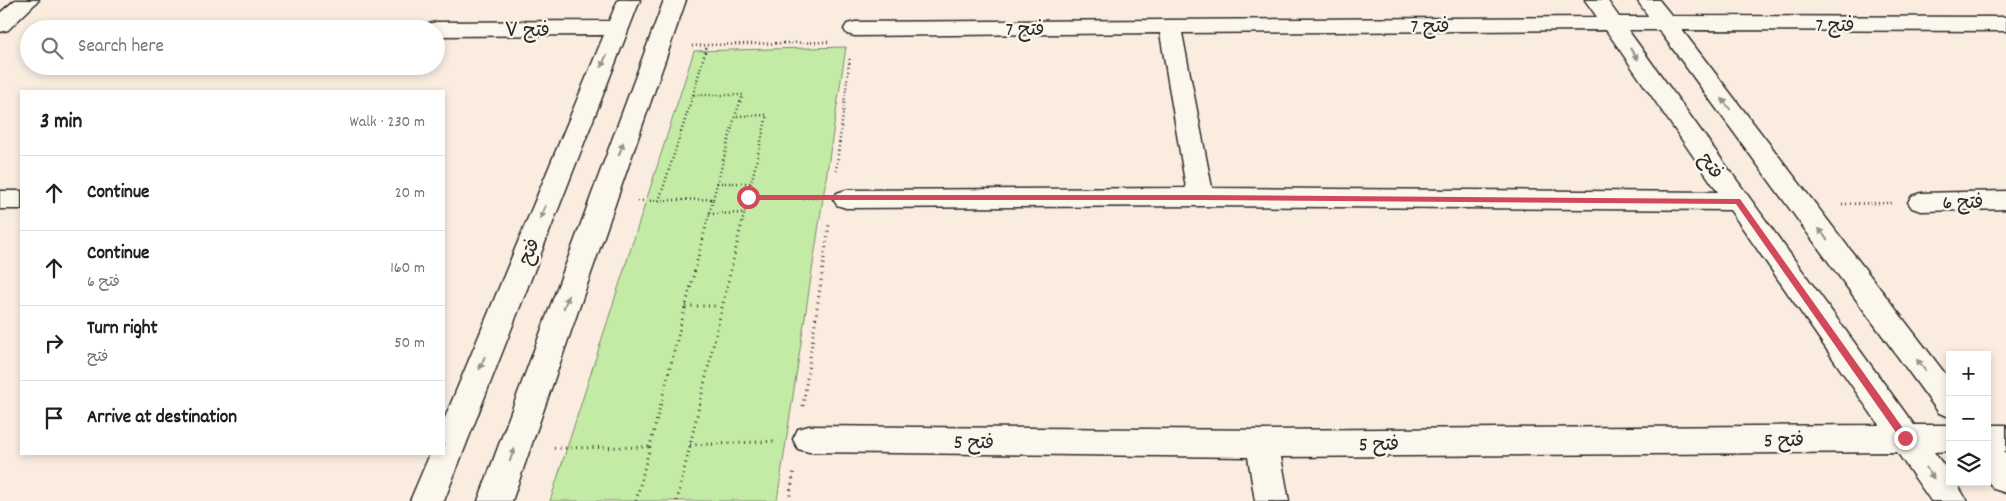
<!DOCTYPE html>
<meta charset="utf-8">
<style>
body{margin:0;font-family:Dekko,"Playpen Sans Arabic",sans-serif;background:#f2f2f2;color:#202124}
.controls{position:absolute;right:15px;bottom:15px;display:grid;overflow:hidden;border-radius:0px;box-shadow:0 2px 8px #0003}
.controls button{width:45px;height:45px;display:grid;place-items:center;padding:0;border:0;border-bottom:1px solid #e0e0e0;background:#fff;color:#202124;font:25px sans-serif}
.stop{position:absolute;width:15px;height:15px;margin:-11px;border:4px solid #d1495b;border-radius:50%;background:#fff}
.stop.end{background:#d1495b;border-color:#fff;box-shadow:0 1px 5px #0008}
.list{margin:0;padding:0;list-style:none}
h2{display:flex;justify-content:space-between;align-items:center;height:65px;margin:0;padding:0 20px;font-size:21px}
h2 small{font-size:16px;font-weight:400;color:#757577}
.list li{display:grid;grid-template-columns:32px 1fr auto;gap:15px;align-items:center;box-sizing:border-box;height:75px;padding:0 20px;border-top:1px solid #e0e0e0}
.list b{display:block;font-size:19px;white-space:nowrap}
.list p{margin:0;font-size:16px;white-space:nowrap;color:#757577}
.list em{font-size:16px;font-style:normal;color:#757577}
.icon{flex:none;width:28px;height:28px;fill:none;stroke:currentColor;stroke-width:2;stroke-linecap:round;stroke-linejoin:round}
.map{position:relative;flex:none;width:2006px;height:501px;overflow:hidden}
.search{position:absolute;background:#fff;box-shadow:0 2px 8px #0003;left:20px;top:20px;width:425px;height:55px;display:flex;align-items:center;gap:12px;box-sizing:border-box;padding:0 18px;border-radius:28px;color:#757577;font-size:19px}
.panel{position:absolute;background:#fff;box-shadow:0 2px 8px #0003;left:20px;top:90px;width:425px;height:365px;border-radius:0px}
.map>svg:first-child{display:block}
</style>
<div class="map">
<svg width="2006" height="501" viewBox="0 0 2006 501">
<rect width="100%" height="100%" fill="#fbece0"/>
<filter id="ink" filterUnits="userSpaceOnUse"><feTurbulence type="fractalNoise" baseFrequency=".02" numOctaves="2"/><feDisplacementMap in="SourceGraphic" scale="10" xChannelSelector="R" yChannelSelector="G"/><feConvolveMatrix kernelMatrix="1 2 1 2 8 2 1 2 1" color-interpolation-filters="sRGB"/></filter>
<g filter="url(#ink)">
<path fill="#c3eba6" stroke="#778b68" d="M846 47 777 501H550L694 51Z"/>
<g fill="none" stroke-linecap="round" stroke-linejoin="round">
<g stroke="#2b2b2b" stroke-width="3">
<path id="minor" d="M15 0H39L8 30 0 32V13Z
M618 0H640L444 501H410L430 454H444V420L604 35 436 36V29H425L428 24 436 22 609 21Z
M664 0H686L512 501H478Z
M1585 0H1607L1619 17H1649L1637 0H1659L1672 16 2006 17V31L1682 30 1950 380V417L1939 413 1659 30H1628L1914 425H1950V451L1934 452 1950 474V482H1956L1967 501H1931L1897 452 1281 457 1289 501H1255L1248 457 809 452 798 449 793 439 798 429 809 426 1262 430 1879 425 1730 210 1201 206 846 208 837 205 833 199 837 193 846 190 1186 188 1160 33 855 36 847 34 844 29 847 24 855 22 1597 17ZM1606 30 1718 192 1212 188 1182 33Z
M0 191H21V209H0Z
M2006 191V209L1921 211 1912 208 1908 202 1912 196 1921 193Z
M1987 425H2006V451H2004L2006 454V493L1994 489 1987 480Z"/>
</g>
<path stroke="#2b2b2b" stroke-width="2.5" stroke-dasharray="1 3" stroke-linecap="butt" d="M692 46 707 45
M693 95 707 45 828 42
M836 171 850 56
M717 183H751
M748 197 817 198
M713 199 735 116 767 115 742 223
M638 201 713 199 707 223
M659 201 693 95H743L735 116
M1842 204 1891 203
M709 214 744 213"/>
<path stroke="#2b2b2b" stroke-width="3" stroke-dasharray="1 4.5" stroke-linecap="butt" d="M686 306H722
M803 406 829 225
M690 445 777 441
M554 448 650 447
M636 501 707 222
M677 501 742 222
M789 501 794 469"/>
<use href="#minor" fill="#fbf7ec" fill-rule="evenodd"/>
</g>
<defs><path id="oneway-solid" d="M-6-.8H1V-3.2L6.5 0L1 3.2V.8H-6Z" transform="scale(1.25)"/></defs>
<g fill="#93918c">
<use href="#oneway-solid" transform="translate(1634 54) rotate(55)"/>
<use href="#oneway-solid" transform="translate(604 61) rotate(112)"/>
<use href="#oneway-solid" transform="translate(1726 104) rotate(-127)"/>
<use href="#oneway-solid" transform="translate(621 149) rotate(-70)"/>
<use href="#oneway-solid" transform="translate(543 212) rotate(112)"/>
<use href="#oneway-solid" transform="translate(1823 234) rotate(-127)"/>
<use href="#oneway-solid" transform="translate(566 302) rotate(-70)"/>
<use href="#oneway-solid" transform="translate(482 363) rotate(112)"/>
<use href="#oneway-solid" transform="translate(1921 365) rotate(-127)"/>
<use href="#oneway-solid" transform="translate(512 455) rotate(-70)"/>
<use href="#oneway-solid" transform="translate(1930 473) rotate(55)"/>
</g>
</g>
<path fill="#d1495b" d="M745 195H1201L1738 199H1740L1910 438 1905 442 1902 441 1736 204 1201 200H748L744 197Z"/>
<g text-anchor="middle" stroke-width="4.5" stroke-linejoin="round" paint-order="stroke">
<g font-size="20" fill="#2b2b2b" stroke="#fbf7ec">
<text x="1835" y="31">فتح 7</text>
<text x="1430" y="32">فتح 7</text>
<text x="1025" y="35">فتح 7</text>
<text x="527" y="36">فتح ۷</text>
<text transform="translate(1712 165) rotate(55)" y="7">فتح</text>
<text transform="translate(1963 201) rotate(-1)" y="7">فتح 6</text>
<text transform="translate(528 251) rotate(-68)" y="7">فتح</text>
<text transform="translate(1784 439) rotate(-1)" y="7">فتح 5</text>
<text transform="translate(974 441) rotate(1)" y="7">فتح 5</text>
<text transform="translate(1379 443) rotate(-1)" y="7">فتح 5</text>
</g>
</g>
</svg>
<div class="controls">
<button>+</button>
<button>−</button>
<button><svg class="icon" aria-label="layers" viewBox="0 0 24 24"><path d="M12 4l9 5-9 5-9-5zM3 14l9 5 9-5"/></svg></button>
</div>
<div class="stop" style="left:748px;top:197px"></div>
<div class="stop end" style="left:1905px;top:438px"></div>
<div class="search"><svg class="icon" aria-label="search" viewBox="0 0 24 24"><circle cx="10" cy="10" r="6"/><path d="M15 15l6 6"/></svg>Search here</div>
<section class="panel">
<h2>3 min<small>Walk · 230 m</small></h2>
<ul class="list">
<li><svg class="icon" aria-label="ahead" viewBox="0 0 24 24"><path d="M12 20V5M6 11l6-6 6 6"/></svg><div><b>Continue</b></div><em>20 m</em></li>
<li><svg class="icon" aria-label="ahead" viewBox="0 0 24 24"><path d="M12 20V5M6 11l6-6 6 6"/></svg><div><b>Continue</b><p>فتح 6</p></div><em>160 m</em></li>
<li><svg class="icon" aria-label="right" viewBox="0 0 24 24"><path d="M7 20v-9h11M14 6l5 5-5 5"/></svg><div><b>Turn right</b><p>فتح</p></div><em>50 m</em></li>
<li><svg class="icon" aria-label="arrive" viewBox="0 0 24 24"><path d="M6 21V4h12l-3 4 3 4H6"/></svg><div><b>Arrive at destination</b></div></li>
</ul>
</section>
</div>
